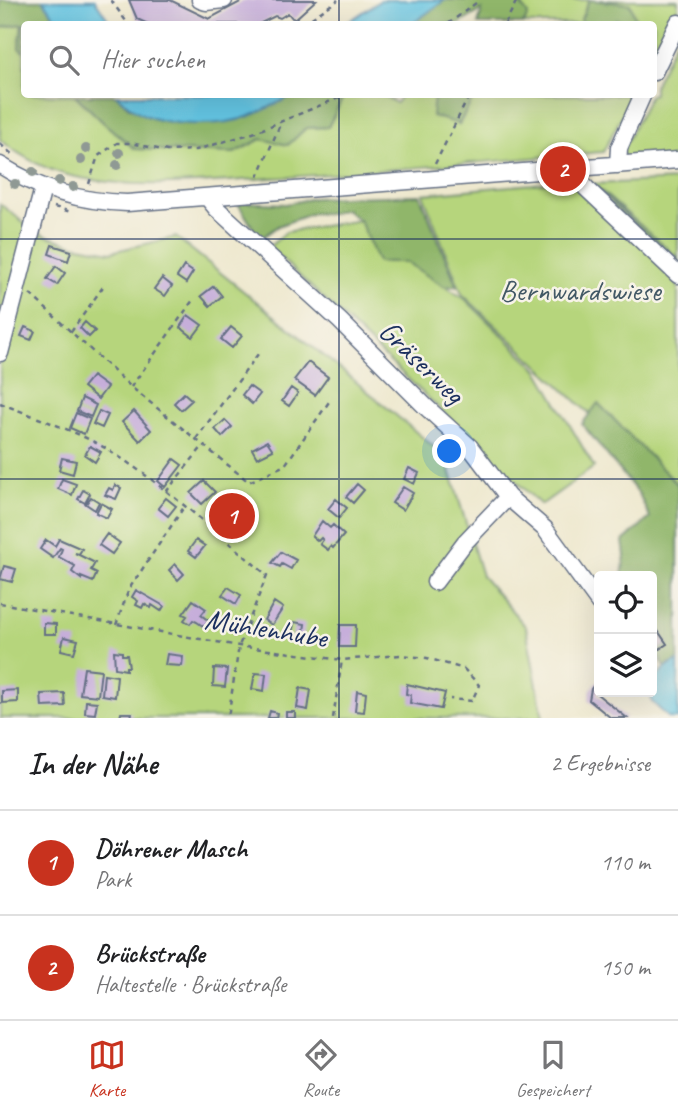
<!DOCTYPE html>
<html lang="de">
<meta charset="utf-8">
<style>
body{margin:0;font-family:Caveat,sans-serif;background:#f2f2f2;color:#202124}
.controls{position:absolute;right:21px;bottom:21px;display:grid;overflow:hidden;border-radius:7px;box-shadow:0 7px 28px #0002}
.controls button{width:63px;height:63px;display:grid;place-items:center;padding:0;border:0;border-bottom:2px solid #e0e0e0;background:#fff;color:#202124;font:35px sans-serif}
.you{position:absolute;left:450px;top:452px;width:24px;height:24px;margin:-18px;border:5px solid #fff;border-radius:50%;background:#1a73e8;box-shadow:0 0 0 10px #1a73e833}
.badge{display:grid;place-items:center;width:46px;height:46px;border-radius:50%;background:#c8321e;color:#fff;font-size:23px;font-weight:700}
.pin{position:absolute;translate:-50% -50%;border:4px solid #fff;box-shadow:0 2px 7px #0006}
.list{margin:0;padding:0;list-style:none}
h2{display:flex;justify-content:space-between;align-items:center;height:91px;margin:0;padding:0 28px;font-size:30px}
h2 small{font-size:23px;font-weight:400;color:#757577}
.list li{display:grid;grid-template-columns:46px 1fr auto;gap:21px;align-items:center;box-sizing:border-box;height:105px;padding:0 28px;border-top:2px solid #e0e0e0}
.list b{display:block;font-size:26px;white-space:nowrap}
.list p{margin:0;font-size:23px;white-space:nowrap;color:#757577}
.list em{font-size:23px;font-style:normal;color:#757577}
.icon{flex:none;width:38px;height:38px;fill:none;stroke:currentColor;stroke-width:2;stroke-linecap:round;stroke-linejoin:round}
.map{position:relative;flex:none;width:678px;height:718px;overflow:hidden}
.search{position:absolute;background:#fff;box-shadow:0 7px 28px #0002;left:21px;right:21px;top:21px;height:77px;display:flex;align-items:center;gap:18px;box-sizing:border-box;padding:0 24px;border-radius:7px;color:#757577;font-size:26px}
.sheet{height:301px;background:#fff}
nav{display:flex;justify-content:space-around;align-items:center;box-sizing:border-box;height:98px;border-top:2px solid #e0e0e0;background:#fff;font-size:19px;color:#757577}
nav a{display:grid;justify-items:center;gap:4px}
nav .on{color:#c8321e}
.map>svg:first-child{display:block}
</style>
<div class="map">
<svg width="678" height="718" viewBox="0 0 678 718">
<rect width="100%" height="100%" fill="#f7f3e8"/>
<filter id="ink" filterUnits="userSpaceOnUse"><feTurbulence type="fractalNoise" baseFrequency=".0143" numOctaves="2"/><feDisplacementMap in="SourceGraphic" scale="14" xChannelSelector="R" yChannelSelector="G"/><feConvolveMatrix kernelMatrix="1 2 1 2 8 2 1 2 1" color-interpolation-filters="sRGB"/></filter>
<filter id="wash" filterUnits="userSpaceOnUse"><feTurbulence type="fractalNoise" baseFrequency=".00686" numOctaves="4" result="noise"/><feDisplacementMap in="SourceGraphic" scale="28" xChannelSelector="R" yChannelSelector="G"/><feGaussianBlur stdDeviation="1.57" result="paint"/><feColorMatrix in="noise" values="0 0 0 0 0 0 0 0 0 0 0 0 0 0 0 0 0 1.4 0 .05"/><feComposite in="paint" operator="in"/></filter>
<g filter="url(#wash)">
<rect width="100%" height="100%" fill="#eee8ce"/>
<path fill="#b6d57b" stroke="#68826c" stroke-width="2" d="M521 0H589L581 19 583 24H521L525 22Z
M603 0H678V7L654 54V24H631L636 20Z
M22 24 19 48 24 52V94L75 95 105 124 135 149 234 153 261 139 288 145 306 128 328 127 344 95H382L396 103 402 95H434L459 124 475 95H633L603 152C493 161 383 171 273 178 210 182 143 190 81 178 52 173 23 158 0 140V28Z
M678 36V159L622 165 623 149 650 95 654 94V86Z
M678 180V258L593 184Z
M566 181 590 185 678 266V497L462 294 423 194Z
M0 204 26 224 44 235 74 245 111 252 176 237 349 376 446 457 482 576 526 627 543 718H0Z
M360 220 378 262H406L465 299 538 370 594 467 541 505 269 247 286 232Z"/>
<path fill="#90b66b" stroke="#567264" stroke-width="2" d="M0 0H43L60 24H24V52L19 48 22 24 0 28Z
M445 0H521V5L528 14 525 22 521 24H478L482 10 459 24H411Z
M589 0 630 4 636 20 631 24H624L616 19 614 24H583L581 20Z
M75 95H116L130 108 249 116 294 95H344L328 127 306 128 288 145 261 139 234 153 135 149 105 124Z
M434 95V94L475 95 459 124 432 116Z
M593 184 678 258V265Z
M420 195 457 286 445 287 406 262H378L360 221 345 209 330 214 313 213 278 226 260 239 237 202 286 204 314 198Z
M598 403 678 485V661L665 667 656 652 668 644 652 622V576H622L625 556 623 541 650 518 639 494 582 424Z"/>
<path fill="#64c4e2" stroke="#407aa0" stroke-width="2" d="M43 0H95L111 24H60Z
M381 0H445L412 24H345Z
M116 95H294C280 102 265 110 250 116 222 127 170 127 142 114 132 109 125 103 116 95Z
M678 661V718H669L651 701C653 680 658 670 678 661Z"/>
<g id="blocks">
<path fill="#c6aeda" d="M129 0H170L209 19 244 0H316L295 19 292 18 288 13 280 18 275 16 259 24H148L137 19Z
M52 245 71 251 68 261 49 254Z
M56 266 65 273 57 285 47 279Z
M184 266 193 272 186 283 177 277Z
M162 278 172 286 165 296 154 289Z
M214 286 222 296 210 306 201 296Z
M188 315 202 325 193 337 180 327Z
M85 322 95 331 89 337 80 328Z
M25 327 35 331 31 340 21 336Z
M231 327 242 336 232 348 221 339Z
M308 362 328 377 315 395 294 380Z
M92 376 107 387 98 399 83 387Z
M249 386 260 394 252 404 242 395Z
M291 388 298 393 289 406 282 401Z
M184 393 192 400 181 410 174 403Z
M82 398 96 405 91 417 77 411Z
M99 411 108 415 102 428 93 424Z
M134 411 151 430 140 441 122 422Z
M76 413 90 419 84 434 70 428Z
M225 420 232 427 222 437 215 429Z
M267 441 273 450 257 458 252 449Z
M90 446 101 452 95 462 85 455Z
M62 458 76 461 73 474 59 470Z
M174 459 182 465 165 487 158 481Z
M409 468 419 473 414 484 404 479Z
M62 479 76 484 72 495 58 489Z
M204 481 215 492 202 504 191 493Z
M357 484 364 490 353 503 346 497Z
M115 485 121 488 116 499 105 495 109 488 113 490Z
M403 487 413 493 403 510 392 503Z
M83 490 90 494 85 503 78 499Z
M91 497 99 502 95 510 86 504Z
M166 498 176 506 168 516 158 508Z
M336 499 347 508 339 518 328 509Z
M220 500 228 506 220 518 212 511Z
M101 503 112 509 107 518 96 513Z
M322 521 330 528 333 525 344 535 333 548 331 546 328 550 320 544 323 540 321 538 318 541 312 536Z
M107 534 120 543 112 554 99 545Z
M59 539 82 549 79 554 75 553 95 563 91 570 97 573 93 582 81 577V579L72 572 75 566 59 557 62 549 60 548 53 558 40 549 46 540 55 546Z
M196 540 205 546 196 557 188 551Z
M281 552 296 560 291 569 282 564 280 567 272 563Z
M175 564 184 574 178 580 169 570Z
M4 566 16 569 12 582 0 579Z
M228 587 241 595 236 604 222 595Z
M136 590 164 606 161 611 152 605 151 608 144 604 142 608 136 605 138 601 132 597Z
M193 600 206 609 201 615 209 621 204 627 197 622 193 620 190 624 184 620 187 616 183 614Z
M274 602 283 608 272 625 264 620Z
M294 622 305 624 303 639 292 638Z
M44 623 56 624V634H44Z
M340 625H356L355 647H339Z
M656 628 667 644 652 654V631Z
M64 637 78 640 74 653 61 650Z
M114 651 122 652V655H127L129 667H126V670L115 668Z
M167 654 183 656 182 666 165 665Z
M84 668 101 670 98 696 80 694Z
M214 668 227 669 225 687 213 686Z
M255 673 266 674 264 691 252 689Z
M104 674 117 676 115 697 102 695Z
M597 681 599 683V690L597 694 627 718H611L589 700 591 689Z
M407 684 445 693 441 709 410 703 411 695 406 694Z
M300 688 311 690 308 710 297 708Z
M18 690V702L2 703V691Z
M357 691 366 693 364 712 355 711Z
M64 693 65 706 42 707 41 694Z
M86 701 97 702 95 714 85 713Z
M270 711 277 713 276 718H268Z
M286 712H295V718H286Z
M121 713H132L131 718H120Z"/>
</g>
</g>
<g filter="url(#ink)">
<use href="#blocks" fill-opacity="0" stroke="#657085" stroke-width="2"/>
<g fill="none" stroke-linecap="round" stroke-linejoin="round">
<g stroke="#657085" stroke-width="19">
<path id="minor" d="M200 0 206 2 224 0
M654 72 678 23
M0 165C40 190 80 202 127 203L678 160
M618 165 619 148 643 94
M578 168 581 181 586 188 678 275
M207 197 216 208 340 321 426 407 470 447 508 497 465 542 435 582
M0 353 43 188
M508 497 545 529 599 603"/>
</g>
<path stroke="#657085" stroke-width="2.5" stroke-dasharray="5 5" stroke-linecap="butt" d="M111 0 128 24
M303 24 338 0
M448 24 480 0
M505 24 517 0
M0 144 13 155
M435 164 470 94
M258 177 281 122
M89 184 98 156 117 143H131L167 151 196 150 253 133 348 94
M54 207 71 212
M30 294 131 387 249 482 285 465 331 399
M71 332 105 284
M131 387 193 300
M0 403C41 420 85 433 121 458 173 493 220 536 267 575L239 646 228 718
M196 439 258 354
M166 492 203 446
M0 603 239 646 342 660 400 655 427 658 464 669 479 685 472 701 450 699
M116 625 129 589 184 507
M333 718 342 660"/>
<use href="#minor" stroke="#fff" stroke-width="16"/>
</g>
<g fill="#8f9994">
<circle cx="86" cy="149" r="5"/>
<circle cx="119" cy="153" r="5"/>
<circle cx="81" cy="160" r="5"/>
<circle cx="117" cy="165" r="5"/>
<circle cx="33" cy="172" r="5"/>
<circle cx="59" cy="181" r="5"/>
<circle cx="15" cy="184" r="5"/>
<circle cx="73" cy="187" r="5"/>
</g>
</g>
<path fill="none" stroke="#1b2f5e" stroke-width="2" stroke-opacity="0.55" d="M339 0V24M339 94V718M0 239H678M0 479H678"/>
<g text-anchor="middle" stroke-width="5" stroke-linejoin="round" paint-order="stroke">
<g font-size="30" fill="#425865" stroke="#f7f3e8">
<text x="580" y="300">Bernwardswiese</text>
</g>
<g font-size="30" fill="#1b2f5e" stroke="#f7f3e8">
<text transform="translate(422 362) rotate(44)" y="10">Gräserweg</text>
<text transform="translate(266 628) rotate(9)" y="10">Mühlenhube</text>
</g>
</g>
</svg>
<div class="controls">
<button><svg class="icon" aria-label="locate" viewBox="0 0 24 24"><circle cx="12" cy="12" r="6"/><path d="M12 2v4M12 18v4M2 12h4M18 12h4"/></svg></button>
<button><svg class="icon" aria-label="layers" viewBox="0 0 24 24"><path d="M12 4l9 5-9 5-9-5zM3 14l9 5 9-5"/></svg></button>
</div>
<div class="you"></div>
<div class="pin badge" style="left:232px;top:516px">1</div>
<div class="pin badge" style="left:563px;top:169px">2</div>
<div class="search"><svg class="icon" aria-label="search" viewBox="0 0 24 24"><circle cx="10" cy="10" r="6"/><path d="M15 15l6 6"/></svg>Hier suchen</div>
</div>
<section class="sheet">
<h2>In der Nähe<small>2 Ergebnisse</small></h2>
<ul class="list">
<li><span class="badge">1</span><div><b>Döhrener Masch</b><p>Park</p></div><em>110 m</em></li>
<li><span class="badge">2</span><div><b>Brückstraße</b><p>Haltestelle · Brückstraße</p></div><em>150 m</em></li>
</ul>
</section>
<nav>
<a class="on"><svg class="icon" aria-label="map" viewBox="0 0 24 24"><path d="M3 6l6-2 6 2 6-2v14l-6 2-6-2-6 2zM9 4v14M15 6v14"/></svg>Karte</a>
<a><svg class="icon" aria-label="directions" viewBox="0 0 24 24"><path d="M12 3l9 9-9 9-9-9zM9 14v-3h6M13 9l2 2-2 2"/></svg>Route</a>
<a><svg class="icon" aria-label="saved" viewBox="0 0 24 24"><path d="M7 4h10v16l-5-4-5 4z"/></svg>Gespeichert</a>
</nav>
